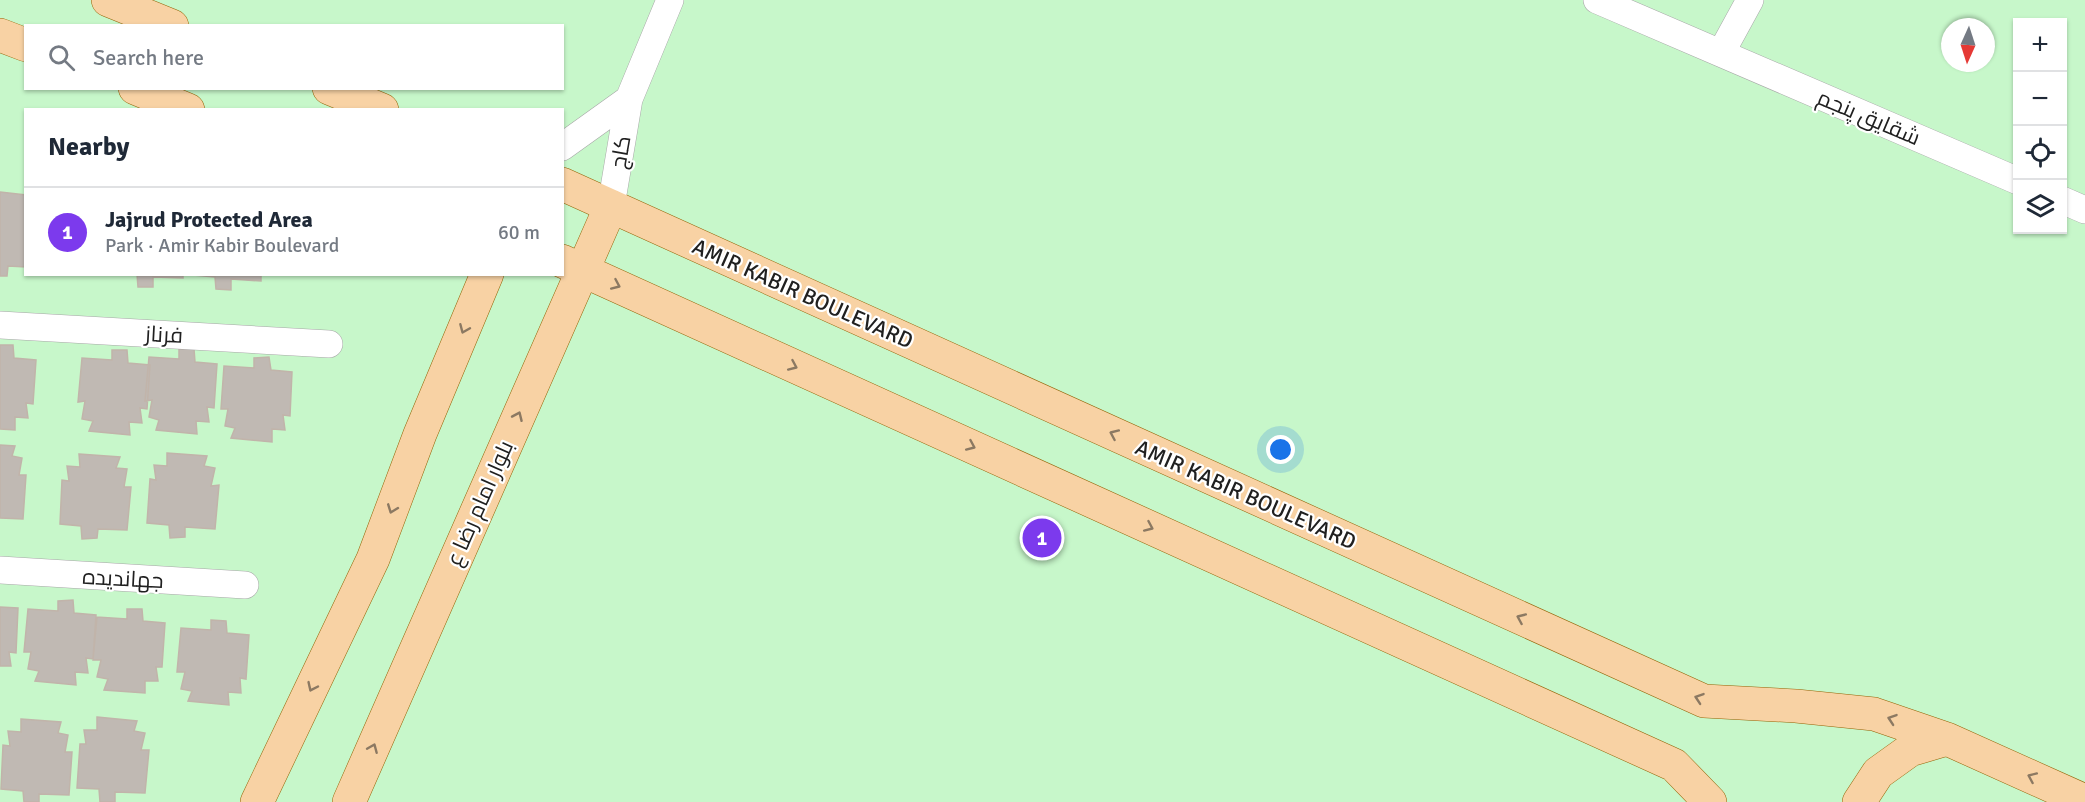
<!DOCTYPE html>
<meta charset="utf-8">
<style>
body{margin:0;font-family:Signika,Cairo,sans-serif;background:#f2f2f3;color:#1f2937}
.controls{position:absolute;right:18px;top:18px;display:grid;overflow:hidden;border-radius:0px;box-shadow:0 2px 4px #0004}
.controls button{width:54px;height:54px;display:grid;place-items:center;padding:0;border:0;border-bottom:2px solid #e0e1e3;background:#fff;color:#1f2937;font:30px sans-serif}
.compass{position:absolute;left:1941px;top:18px;width:54px;height:54px;border-radius:50%;background:#fff;box-shadow:0 2px 4px #0004;rotate:183deg}
.you{position:absolute;left:1281px;top:450px;width:21px;height:21px;margin:-15px;border:4px solid #fff;border-radius:50%;background:#1a73e8;box-shadow:0 0 0 9px #1a73e833}
.badge{display:grid;place-items:center;width:39px;height:39px;border-radius:50%;background:#7c3aed;color:#fff;font-size:20px;font-weight:700}
.pin{position:absolute;translate:-50% -50%;border:3px solid #fff;box-shadow:0 2px 6px #0006}
.list{margin:0;padding:0;list-style:none}
h2{display:flex;justify-content:space-between;align-items:center;height:78px;margin:0;padding:0 24px;font-size:26px}
h2 small{font-size:20px;font-weight:400;color:#747a83}
.list li{display:grid;grid-template-columns:39px 1fr auto;gap:18px;align-items:center;box-sizing:border-box;height:90px;padding:0 24px;border-top:2px solid #e0e1e3}
.list b{display:block;font-size:22px;white-space:nowrap}
.list p{margin:0;font-size:20px;white-space:nowrap;color:#747a83}
.list em{font-size:20px;font-style:normal;color:#747a83}
.icon{flex:none;width:33px;height:33px;fill:none;stroke:currentColor;stroke-width:2;stroke-linecap:round;stroke-linejoin:round}
.map{position:relative;flex:none;width:2085px;height:802px;overflow:hidden}
.search{position:absolute;background:#fff;box-shadow:0 2px 4px #0004;left:24px;top:24px;width:540px;height:66px;display:flex;align-items:center;gap:15px;box-sizing:border-box;padding:0 21px;border-radius:0px;color:#747a83;font-size:22px}
.panel{position:absolute;background:#fff;box-shadow:0 2px 4px #0004;left:24px;top:108px;width:540px;height:168px;border-radius:0px}
.map>svg:first-child{display:block}
</style>
<div class="map">
<svg width="2085" height="802" viewBox="0 0 2085 802">
<rect width="100%" height="100%" fill="#f0ede7"/>
<path fill="#c7f7ca" fill-rule="evenodd" d="M0 0H2085V802H0ZM2018 22H2062V230H2018ZM26 26H562V88H26ZM1950 27H1986V63H1950ZM26 110H562V274H26Z"/>
<path fill="#c0b9b3" stroke="#c1b4aa" stroke-width="1.5" d="M0 192 26 195V267L8 266 7 276H0Z
M137 274H183V278L153 277V287H138Z
M261 274V281L231 279V290L216 289 215 277 193 275Z
M0 345H13L14 358 36 360 33 404 26 403 28 418 15 417V430L0 429Z
M179 349H194L195 362 217 364 214 408 207 407 209 422 196 421 197 434 156 430 159 420 149 417 152 400 145 401 149 357 179 359Z
M112 350H127L128 363 150 365 147 409 140 408 142 423 129 422 130 435 89 431 93 421 82 419 85 401 78 402 82 358 112 360Z
M269 357 271 370 292 372 290 416 283 415 285 430 272 429V442L231 438 235 428 225 426 228 409H221L224 366 254 368V358Z
M0 445 15 446 12 456 22 458 19 475H26L23 519 0 518Z
M167 453 207 456 204 466 215 468 211 486 219 485 215 529 185 527V537L170 538 169 525 147 523 150 479 156 480 154 465 167 466Z
M79 454 120 457 116 468 127 469 124 487H131L127 530 98 529 97 538 82 539 81 526 60 524 62 480 69 481 67 466 80 467Z
M73 600 74 613 96 615 93 659 86 658 88 673 75 672 76 685 35 681 39 671 28 669 31 652H24L28 609 58 611V601Z
M0 607 18 608 16 653 9 652 11 666H0Z
M127 609H142L143 621 165 623 162 667H156L158 681H145V693L104 690 108 679 97 677 101 660H93L97 617 127 619Z
M211 620 226 621 227 633 249 635 246 679 240 678 241 693 228 692 229 705 188 701 192 691 181 689 185 672H177L181 628 211 630Z
M97 717 137 721 134 731 145 733 141 750H149L145 793 115 792V802H100L99 789 77 788 80 744H86L84 730H97Z
M21 719 61 722 58 733 68 735 65 752H72L69 795 39 794V802H24L23 791 1 789 3 745 10 746 8 731 21 732Z"/>
<g fill="none" stroke-linecap="round" stroke-linejoin="round">
<g stroke="#a7a7a7" stroke-width="28">
<path id="street" d="M1597 0 2018 181
M1721 53 1750 0
M562 147 629 99
M2062 200 2085 210
M611 206 629 99 670 0
M0 325 329 344
M0 570 245 585"/>
</g>
<g stroke="#946407" stroke-width="34">
<path id="primary" d="M108 0 172 26
M0 35 26 45
M135 88 188 110
M329 88 382 110
M562 184 1704 701 1796 706 1874 714 1947 739
M562 261 1674 765 1710 802
M257 802 373 559 420 434 487 274
M349 802 611 206
M1859 802 1878 773 1910 750 1947 739 2085 801"/>
</g>
<use href="#street" stroke="#fff" stroke-width="27"/>
<use href="#primary" stroke="#f8d2a4" stroke-width="33"/>
</g>
<defs><path id="oneway-chevron" d="M-2-3.5L2.5 0L-2 3.5" fill="none" stroke-width="1.6" stroke-linecap="round" stroke-linejoin="round" transform="scale(1.5)"/></defs>
<g stroke="#8c7962">
<use href="#oneway-chevron" transform="translate(616 285) rotate(24)"/>
<use href="#oneway-chevron" transform="translate(464 329) rotate(113)"/>
<use href="#oneway-chevron" transform="translate(793 366) rotate(24)"/>
<use href="#oneway-chevron" transform="translate(518 416) rotate(-66)"/>
<use href="#oneway-chevron" transform="translate(1114 434) rotate(-156)"/>
<use href="#oneway-chevron" transform="translate(971 446) rotate(24)"/>
<use href="#oneway-chevron" transform="translate(392 509) rotate(111)"/>
<use href="#oneway-chevron" transform="translate(1149 527) rotate(24)"/>
<use href="#oneway-chevron" transform="translate(1521 618) rotate(-156)"/>
<use href="#oneway-chevron" transform="translate(312 687) rotate(115)"/>
<use href="#oneway-chevron" transform="translate(1699 698) rotate(-161)"/>
<use href="#oneway-chevron" transform="translate(1892 719) rotate(-161)"/>
<use href="#oneway-chevron" transform="translate(373 748) rotate(-67)"/>
<use href="#oneway-chevron" transform="translate(2032 777) rotate(-156)"/>
</g>
<g text-anchor="middle" stroke-width="4.5" stroke-linejoin="round" paint-order="stroke">
<g font-size="22" fill="#202020" stroke="#fff">
<text transform="translate(1869 117) rotate(23)" y="8">شقایق پنجم</text>
<text transform="translate(620 152) rotate(-80)" y="8">کاج</text>
<text transform="translate(803 293) rotate(24)" y="8">AMIR KABIR BOULEVARD</text>
<text transform="translate(164 334) rotate(3)" y="8">فرناز</text>
<text transform="translate(1246 494) rotate(24)" y="8">AMIR KABIR BOULEVARD</text>
<text transform="translate(479 503) rotate(-66)" y="8">بلوار امام رضا ع</text>
<text transform="translate(123 578) rotate(3)" y="8">جهاندیده</text>
</g>
</g>
</svg>
<div class="controls">
<button>+</button>
<button>−</button>
<button><svg class="icon" aria-label="locate" viewBox="0 0 24 24"><circle cx="12" cy="12" r="6"/><path d="M12 2v4M12 18v4M2 12h4M18 12h4"/></svg></button>
<button><svg class="icon" aria-label="layers" viewBox="0 0 24 24"><path d="M12 4l9 5-9 5-9-5zM3 14l9 5 9-5"/></svg></button>
</div>
<svg class="compass" viewBox="-18 -18 36 36"><path d="M0-13l5 13h-10z" fill="#e53935"/><path d="M0 13l5-13h-10z" fill="#747a83"/></svg>
<div class="you"></div>
<div class="pin badge" style="left:1042px;top:538px">1</div>
<div class="search"><svg class="icon" aria-label="search" viewBox="0 0 24 24"><circle cx="10" cy="10" r="6"/><path d="M15 15l6 6"/></svg>Search here</div>
<section class="panel">
<h2>Nearby<small></small></h2>
<ul class="list">
<li><span class="badge">1</span><div><b>Jajrud Protected Area</b><p>Park · Amir Kabir Boulevard</p></div><em>60 m</em></li>
</ul>
</section>
</div>
